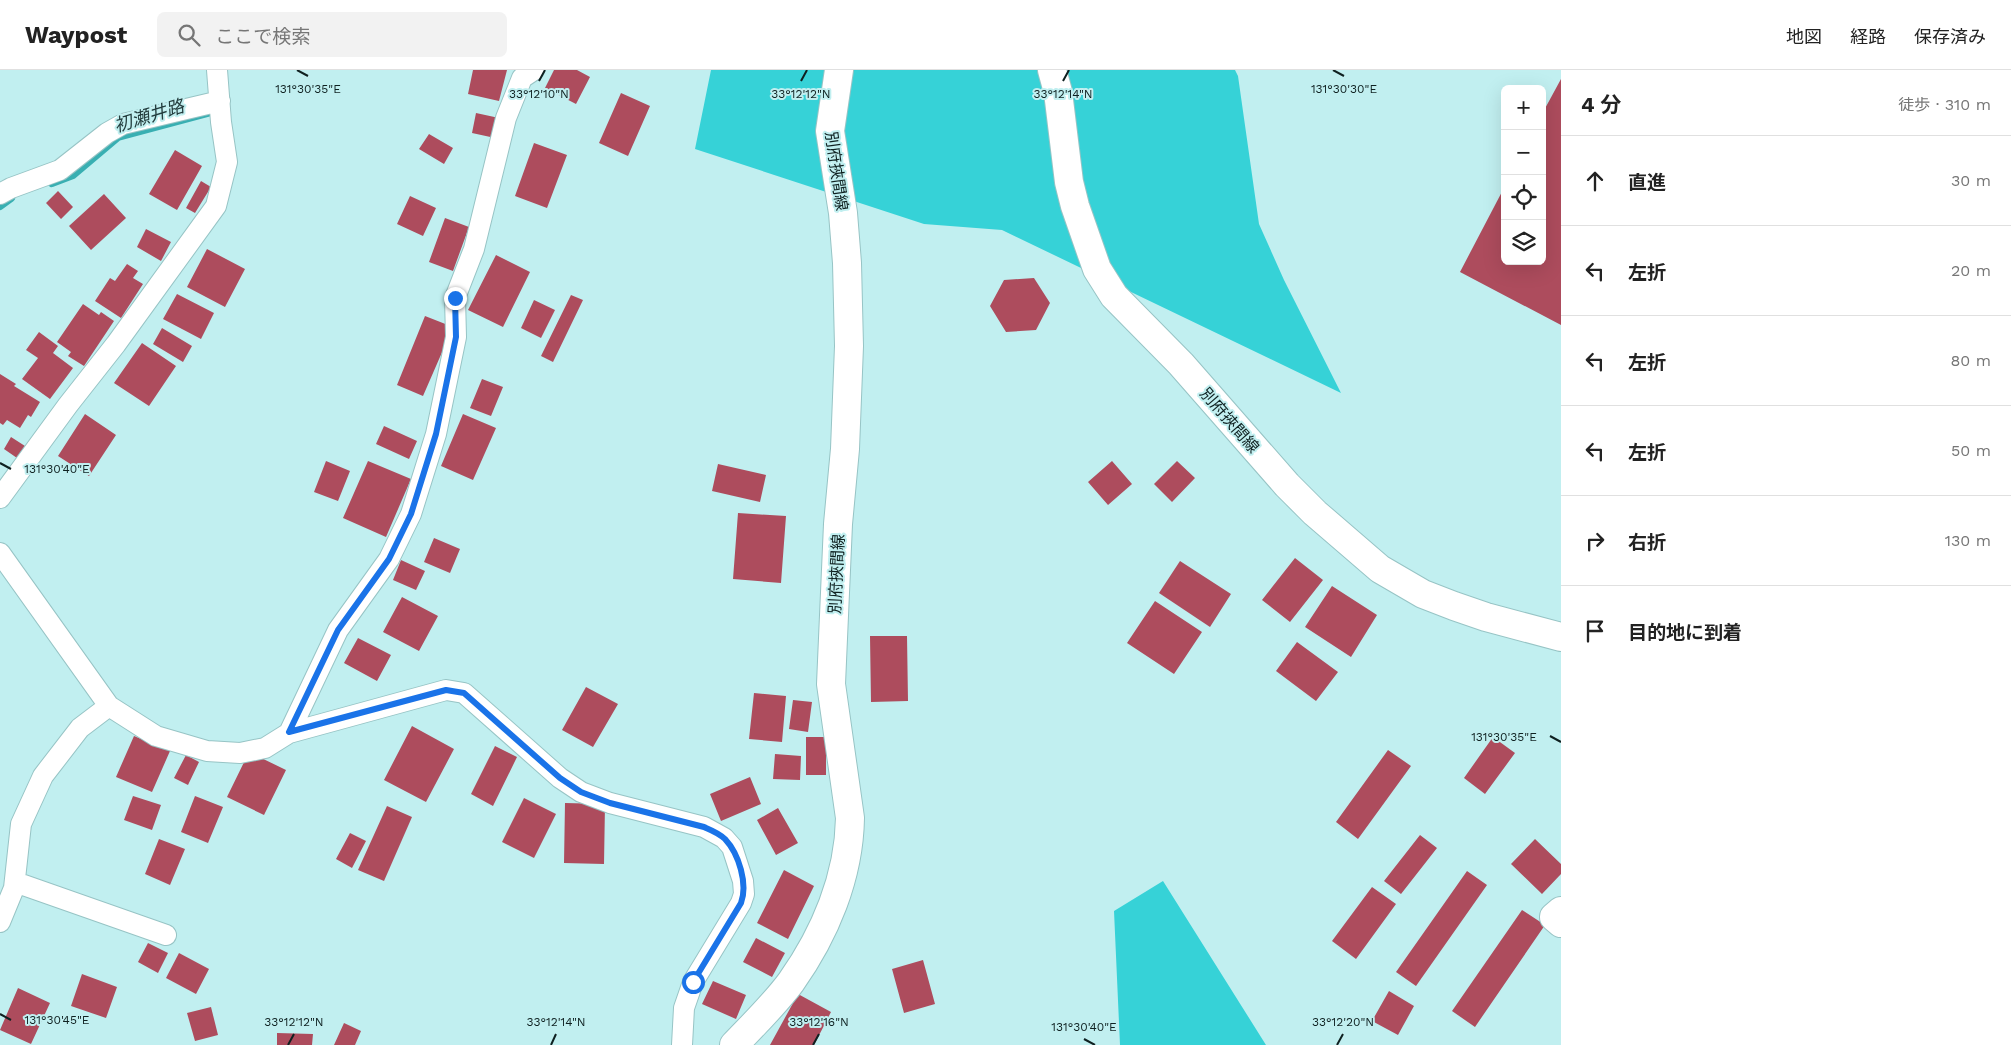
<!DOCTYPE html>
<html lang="ja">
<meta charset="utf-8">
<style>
body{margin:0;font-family:"Work Sans","Noto Sans JP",sans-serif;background:#f2f2f2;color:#222}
.controls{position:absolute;right:15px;top:15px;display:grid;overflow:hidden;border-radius:8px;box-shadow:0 5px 20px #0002}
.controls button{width:45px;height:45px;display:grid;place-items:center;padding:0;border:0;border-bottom:1px solid #e0e0e0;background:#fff;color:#222;font:25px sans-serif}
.stop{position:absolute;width:15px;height:15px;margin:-11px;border:4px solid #1a73e8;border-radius:50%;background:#fff}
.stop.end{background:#1a73e8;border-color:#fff;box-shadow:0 1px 5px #0008}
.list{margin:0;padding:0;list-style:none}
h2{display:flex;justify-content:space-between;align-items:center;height:65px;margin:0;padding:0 20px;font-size:21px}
h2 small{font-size:16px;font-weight:400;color:#767676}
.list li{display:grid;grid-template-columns:32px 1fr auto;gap:15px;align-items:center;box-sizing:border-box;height:90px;padding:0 20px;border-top:1px solid #e0e0e0}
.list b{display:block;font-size:19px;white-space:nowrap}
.list em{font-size:16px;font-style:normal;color:#767676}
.icon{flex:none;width:28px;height:28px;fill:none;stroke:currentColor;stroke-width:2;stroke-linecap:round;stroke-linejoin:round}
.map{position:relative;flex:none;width:1561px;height:975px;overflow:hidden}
header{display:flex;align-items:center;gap:30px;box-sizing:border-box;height:70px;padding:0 25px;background:#fff;border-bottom:1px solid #e0e0e0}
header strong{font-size:24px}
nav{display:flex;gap:28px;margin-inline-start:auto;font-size:18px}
.search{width:350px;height:45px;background:#f2f2f2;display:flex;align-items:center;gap:12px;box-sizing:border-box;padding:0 18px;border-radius:8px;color:#767676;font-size:19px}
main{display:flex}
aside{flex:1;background:#fff}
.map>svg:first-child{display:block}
</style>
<header>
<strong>Waypost</strong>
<div class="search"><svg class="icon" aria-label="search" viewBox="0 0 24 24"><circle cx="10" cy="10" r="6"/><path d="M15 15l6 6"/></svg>ここで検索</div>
<nav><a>地図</a><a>経路</a><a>保存済み</a></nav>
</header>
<main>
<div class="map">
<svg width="1561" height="975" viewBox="0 0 1561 975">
<rect width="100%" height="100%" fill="#c1eff0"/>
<path fill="#36d2d7" d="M711 0H1235L1238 6 1259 154 1284 210 1341 323 1002 160 924 154 695 79Z
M1163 811 1266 975H1120L1114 841Z"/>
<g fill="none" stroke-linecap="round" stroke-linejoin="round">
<path stroke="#39afb2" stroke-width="8" d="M52 113 73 105 118 67 219 40
M0 136 11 128"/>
</g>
<path fill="#ad4c5d" d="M473 0H507L499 31 468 24Z
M554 0H577L590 7 576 34 545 18Z
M1561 9V255L1460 202 1505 116V191H1542V44Z
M621 23 650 36 628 86 599 73Z
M476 43 499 48 495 68 472 63Z
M429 64 453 78 444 94 419 79Z
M534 73 567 85 547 138 515 126Z
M175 80 202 96 177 140 149 124Z
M201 111 211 117 195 143 186 138Z
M58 121 73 137 61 149 46 133Z
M104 124 126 148 91 180 69 156Z
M410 126 436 138 423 166 397 154Z
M445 148 469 157 453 201 429 192Z
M146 159 171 172 161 191 137 177Z
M207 179 245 199 225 237 187 217Z
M496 185 530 202 503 257 468 240Z
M127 194 138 201 133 208 143 214 121 248 95 231 110 208 115 211Z
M1034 208 1050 233 1036 260 1006 262 990 236 1004 210Z
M177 224 214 243 201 269 163 249Z
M571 225 583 230 553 292 541 286Z
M534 230 555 240 541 268 521 258Z
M83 234 99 245 101 242 114 251 84 296 68 286 71 282 57 272Z
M425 246 453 257 423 326 397 315Z
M162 258 192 276 183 292 153 274Z
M39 262 58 276 53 283 73 298 50 329 22 309 38 288 26 280Z
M142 273 176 296 149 336 114 313Z
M0 304 16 314 14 316 40 332 31 347 28 345 20 358 7 350 3 355 0 353Z
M482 309 503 317 491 346 470 338Z
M85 344 116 365 89 406 58 386Z
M463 344 496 358 473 410 441 396Z
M384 356 417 371 409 389 376 374Z
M11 367 25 376 17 388 4 379Z
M326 391 350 401 338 431 314 422Z
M368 391 411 409 386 467 343 448Z
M1112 391 1132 414 1108 435 1088 412Z
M1177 391 1195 408 1172 432 1154 414Z
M718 394 766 405 760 432 712 421Z
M738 443 786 446 781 513 733 509Z
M434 468 460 479 450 503 424 492Z
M1295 488 1323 510 1290 552 1262 530Z
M401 490 425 501 416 520 393 510Z
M1180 491 1231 524 1210 557 1159 523Z
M1332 516 1377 545 1351 587 1305 557Z
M402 527 438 546 419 581 383 562Z
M1155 531 1202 562 1174 604 1127 573Z
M870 566H907L908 631 871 632Z
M358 568 391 585 377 611 344 593Z
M1297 572 1338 602 1316 631 1276 601Z
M586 617 618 634 593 677 562 660Z
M754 623 786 626 782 672 749 669Z
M793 630 812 632 808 662 789 659Z
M412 656 454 679 426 732 384 710Z
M134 666 170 681 152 722 116 707Z
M806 667H826V705H806Z
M1493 667 1515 683 1485 724 1464 708Z
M495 676 517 687 493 736 471 724Z
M1388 680 1411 696 1358 769 1336 752Z
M249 682 286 700 264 745 227 727Z
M775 684 801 686 800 710 773 709Z
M186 685 199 692 188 715 174 708Z
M750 707 761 734 721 751 710 724Z
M133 726 161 735 152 760 124 750Z
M195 726 223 737 208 773 181 762Z
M524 728 556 744 534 788 502 772Z
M565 733 605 734 604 794 564 793Z
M387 736 412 747 384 811 358 800Z
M778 738 798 773 776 785 757 750Z
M350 763 366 771 352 798 336 789Z
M1420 765 1437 778 1401 824 1384 811Z
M159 769 185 779 170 815 145 804Z
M1535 769 1561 794V804L1542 824 1511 794Z
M784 800 814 816 788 869 757 853Z
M1467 801 1487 815 1416 916 1396 902Z
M1372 817 1396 834 1356 889 1332 871Z
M1522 840 1545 855 1475 957 1452 941Z
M756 868 785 883 772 907 743 892Z
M148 873 168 883 158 903 138 892Z
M179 883 209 899 196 924 166 908Z
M923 890 935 934 904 943 892 899Z
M82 904 117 917 106 948 71 936Z
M713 911 746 925 736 949 702 934Z
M18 918 50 933 31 974 0 960Z
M1389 921 1414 936 1398 965 1372 951Z
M798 924 831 942 814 975H770Z
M211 937 218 965 195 971 187 943Z
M344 953 361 961 355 975H334Z
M277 963 313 964 312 975H277Z"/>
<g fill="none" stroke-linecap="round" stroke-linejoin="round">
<g stroke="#97c4c5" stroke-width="22">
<path id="street" d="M0 124 11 118 60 100 107 63 123 54 220 31
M0 428 68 335 116 274 216 136 227 92 221 52 217 0
M0 483 109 636 156 666 207 681 240 683 265 678 289 663 338 560 389 489 411 444 436 364 456 267 455 228 474 179 506 48 522 8 534 0
M289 663 446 620 464 623 560 708 581 722 610 733 704 757 724 768 732 777 743 811 744 824 741 833 693 912 684 938 682 975
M15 812 166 865
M0 852 14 818 21 754 43 706 80 658 109 636"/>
</g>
<g stroke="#97c4c5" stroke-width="30">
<path id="secondary" d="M1561 841 1554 847 1561 853"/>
</g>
<g stroke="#97c4c5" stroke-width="30">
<path id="primary" d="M1052 0 1058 22 1069 112 1075 136 1097 199 1114 226 1181 294 1287 415 1315 443 1380 499 1423 524 1454 536 1486 547 1561 567
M734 975C753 955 774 935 791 912 825 864 849 807 850 748L831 614 838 454 845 379 849 276 847 193 843 143 830 61 839 0"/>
</g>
<use href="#street" stroke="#fff" stroke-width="20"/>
<use href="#secondary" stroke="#fff" stroke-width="28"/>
<use href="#primary" stroke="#fff" stroke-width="28"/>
</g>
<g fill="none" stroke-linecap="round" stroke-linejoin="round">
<path stroke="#1a73e8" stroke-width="6" d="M455 228 456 267 436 364 411 444 389 489 338 560 289 662 446 620 464 623 560 708 581 722 610 733 704 757C711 760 719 763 725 769 739 784 748 814 741 833L693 912"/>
</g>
<path fill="none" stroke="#0f2121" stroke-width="2" d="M297 0 308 6M1333 0 1344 6M539 11 545 0M801 11 807 0M1063 11 1069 0M0 393 11 399M1550 666 1561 672M0 944 11 950M1084 969 1095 975M288 975 294 964M551 975 556 964M813 975 819 964M1337 975 1343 964"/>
<g text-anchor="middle" stroke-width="4" stroke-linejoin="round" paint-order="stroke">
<g font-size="16" fill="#0f2121" stroke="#c1eff0">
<text transform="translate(837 101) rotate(82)" y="6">別府挾間線</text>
<text transform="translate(1230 350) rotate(49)" y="6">別府挾間線</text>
<text transform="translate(836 504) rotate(-87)" y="6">別府挾間線</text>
</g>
<g font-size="18" font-style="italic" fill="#243d3e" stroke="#c1eff0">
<text transform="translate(149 46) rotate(-17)" y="6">初瀬井路</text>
</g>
</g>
<g font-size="12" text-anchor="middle" fill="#0f2121" stroke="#c1eff0" stroke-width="4" stroke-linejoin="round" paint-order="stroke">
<text x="308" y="23">131°30'35"E</text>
<text x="1344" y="23">131°30'30"E</text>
<text x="539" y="28">33°12'10"N</text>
<text x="801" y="28">33°12'12"N</text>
<text x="1063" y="28">33°12'14"N</text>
<text x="57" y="403">131°30'40"E</text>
<text x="1504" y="671">131°30'35"E</text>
<text x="57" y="954">131°30'45"E</text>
<text x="294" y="956">33°12'12"N</text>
<text x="556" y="956">33°12'14"N</text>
<text x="819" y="956">33°12'16"N</text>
<text x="1343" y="956">33°12'20"N</text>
<text x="1084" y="961">131°30'40"E</text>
</g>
</svg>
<div class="controls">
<button>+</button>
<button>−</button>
<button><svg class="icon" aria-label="locate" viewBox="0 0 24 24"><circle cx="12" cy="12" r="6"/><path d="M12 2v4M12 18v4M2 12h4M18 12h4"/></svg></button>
<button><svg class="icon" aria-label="layers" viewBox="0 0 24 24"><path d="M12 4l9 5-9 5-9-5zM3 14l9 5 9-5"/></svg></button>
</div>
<div class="stop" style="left:693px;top:912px"></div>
<div class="stop end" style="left:455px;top:228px"></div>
</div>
<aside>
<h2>4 分<small>徒歩 · 310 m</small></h2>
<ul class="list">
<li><svg class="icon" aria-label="ahead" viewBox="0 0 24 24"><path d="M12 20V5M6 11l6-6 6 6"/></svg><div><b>直進</b></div><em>30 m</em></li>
<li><svg class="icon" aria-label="left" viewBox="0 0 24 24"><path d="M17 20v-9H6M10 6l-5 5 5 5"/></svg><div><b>左折</b></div><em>20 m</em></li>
<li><svg class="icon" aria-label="left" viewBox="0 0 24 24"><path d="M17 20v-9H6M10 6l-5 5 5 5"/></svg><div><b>左折</b></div><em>80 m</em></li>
<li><svg class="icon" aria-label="left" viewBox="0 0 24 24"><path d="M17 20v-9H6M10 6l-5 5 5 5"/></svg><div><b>左折</b></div><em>50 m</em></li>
<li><svg class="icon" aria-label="right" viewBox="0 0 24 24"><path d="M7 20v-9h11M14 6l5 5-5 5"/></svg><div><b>右折</b></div><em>130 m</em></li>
<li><svg class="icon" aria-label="arrive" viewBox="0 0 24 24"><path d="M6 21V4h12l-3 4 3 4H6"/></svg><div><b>目的地に到着</b></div></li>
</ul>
</aside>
</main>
